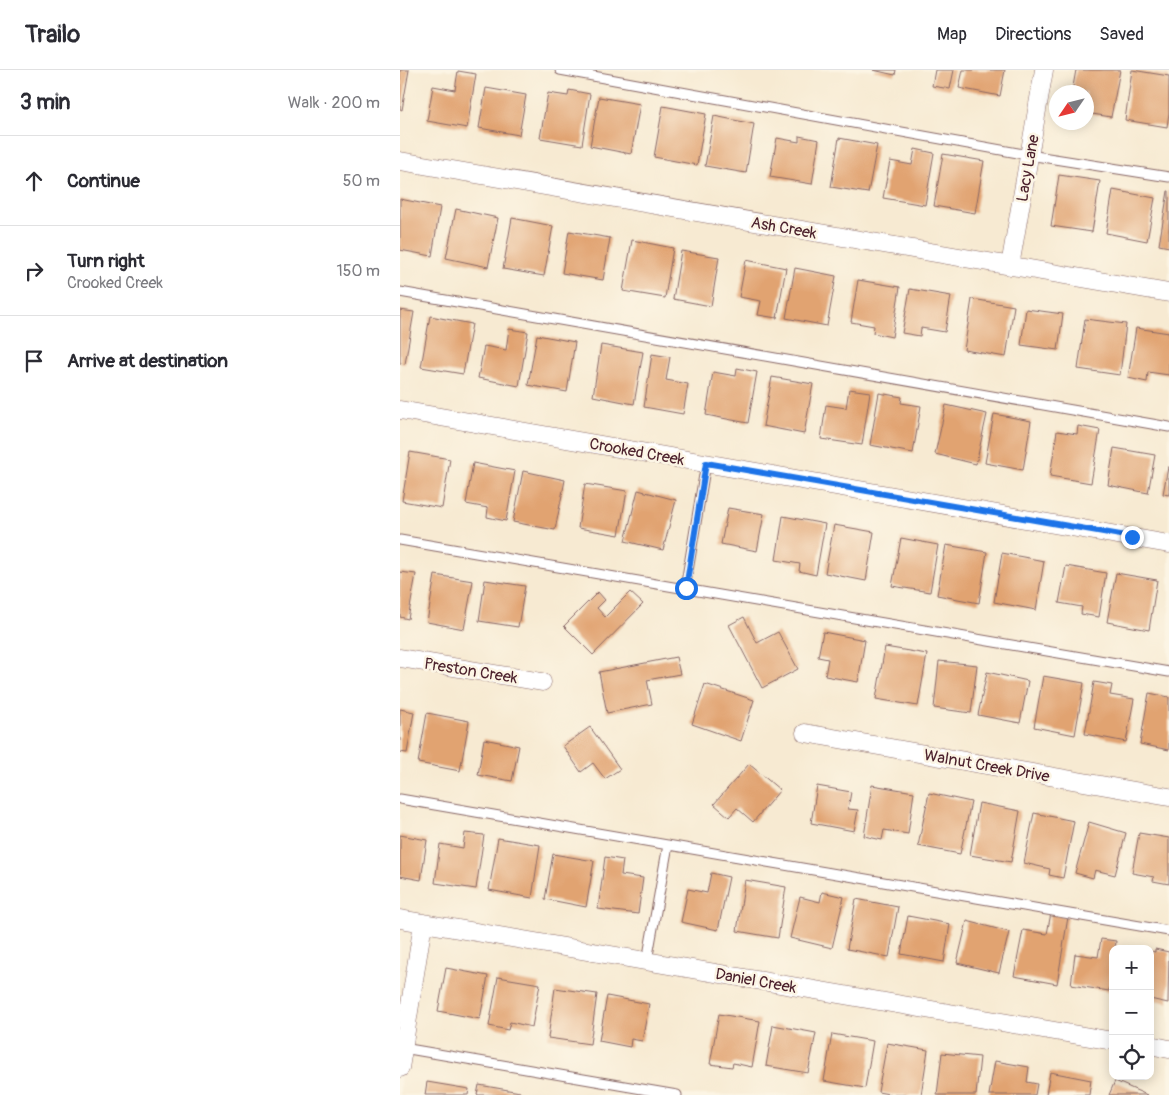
<!DOCTYPE html>
<meta charset="utf-8">
<style>
body{margin:0;font-family:Pangolin,sans-serif;background:#f2f2f3;color:#2b2b33}
.controls{position:absolute;right:15px;bottom:15px;display:grid;overflow:hidden;border-radius:10px;box-shadow:0 2px 12px #0003}
.controls button{width:45px;height:45px;display:grid;place-items:center;padding:0;border:0;border-bottom:1px solid #e1e1e2;background:#fff;color:#2b2b33;font:25px sans-serif}
.compass{position:absolute;left:649px;top:15px;width:45px;height:45px;border-radius:50%;background:#fff;box-shadow:0 2px 12px #0003;rotate:235deg}
.stop{position:absolute;width:15px;height:15px;margin:-11px;border:4px solid #1a73e8;border-radius:50%;background:#fff}
.stop.end{background:#1a73e8;border-color:#fff;box-shadow:0 1px 5px #0008}
.list{margin:0;padding:0;list-style:none}
h2{display:flex;justify-content:space-between;align-items:center;height:65px;margin:0;padding:0 20px;font-size:21px}
h2 small{font-size:16px;font-weight:400;color:#7c7c81}
.list li{display:grid;grid-template-columns:32px 1fr auto;gap:15px;align-items:center;box-sizing:border-box;height:90px;padding:0 20px;border-top:1px solid #e1e1e2}
.list b{display:block;font-size:19px;white-space:nowrap}
.list p{margin:0;font-size:16px;white-space:nowrap;color:#7c7c81}
.list em{font-size:16px;font-style:normal;color:#7c7c81}
.icon{flex:none;width:28px;height:28px;fill:none;stroke:currentColor;stroke-width:2;stroke-linecap:round;stroke-linejoin:round}
.map{position:relative;flex:none;width:769px;height:1025px;overflow:hidden}
header{display:flex;align-items:center;gap:30px;box-sizing:border-box;height:70px;padding:0 25px;background:#fff;border-bottom:1px solid #e1e1e2}
header strong{font-size:24px}
nav{display:flex;gap:28px;margin-inline-start:auto;font-size:18px}
main{display:flex}
aside{flex:1;background:#fff}
.map>svg:first-child{display:block}
</style>
<header>
<strong>Trailo</strong>
<nav><a>Map</a><a>Directions</a><a>Saved</a></nav>
</header>
<main>
<aside>
<h2>3 min<small>Walk · 200 m</small></h2>
<ul class="list">
<li><svg class="icon" aria-label="ahead" viewBox="0 0 24 24"><path d="M12 20V5M6 11l6-6 6 6"/></svg><div><b>Continue</b></div><em>50 m</em></li>
<li><svg class="icon" aria-label="right" viewBox="0 0 24 24"><path d="M7 20v-9h11M14 6l5 5-5 5"/></svg><div><b>Turn right</b><p>Crooked Creek</p></div><em>150 m</em></li>
<li><svg class="icon" aria-label="arrive" viewBox="0 0 24 24"><path d="M6 21V4h12l-3 4 3 4H6"/></svg><div><b>Arrive at destination</b></div></li>
</ul>
</aside>
<div class="map">
<svg width="769" height="1025" viewBox="0 0 769 1025">
<rect width="100%" height="100%" fill="#fcf5e5"/>
<filter id="ink" filterUnits="userSpaceOnUse"><feTurbulence type="fractalNoise" baseFrequency=".02" numOctaves="2"/><feDisplacementMap in="SourceGraphic" scale="10" xChannelSelector="R" yChannelSelector="G"/><feConvolveMatrix kernelMatrix="1 2 1 2 8 2 1 2 1" color-interpolation-filters="sRGB"/></filter>
<filter id="wash" filterUnits="userSpaceOnUse"><feTurbulence type="fractalNoise" baseFrequency=".0096" numOctaves="4" result="noise"/><feDisplacementMap in="SourceGraphic" scale="20" xChannelSelector="R" yChannelSelector="G"/><feGaussianBlur stdDeviation="1.12" result="paint"/><feColorMatrix in="noise" values="0 0 0 0 0 0 0 0 0 0 0 0 0 0 0 0 0 1.4 0 .05"/><feComposite in="paint" operator="in"/></filter>
<g filter="url(#wash)">
<rect width="100%" height="100%" fill="#f7ead2"/>
<g id="blocks">
<path fill="#e1a371" d="M0 0H9L2 40 0 39Z
M473 0H496L495 5Z
M535 0H554L550 19 532 16Z
M563 0H605L600 26 559 18Z
M676 0H720L711 47 686 43V22H672Z
M732 0 769 6V43L767 57 725 50Z
M58 1 76 4 67 58 27 51 33 16 55 20Z
M86 18 126 25 119 65 79 58Z
M169 20 190 24 182 75 140 68 148 23 168 26Z
M199 27 240 34 231 84 190 76Z
M263 36 306 44 297 95 254 87Z
M314 46 354 54 346 103 305 96Z
M399 66 419 70 412 114 370 107 377 68 399 72Z
M439 68 477 75 468 123 431 117Z
M515 79 534 83 525 135 483 128 490 91 512 95Z
M543 84 584 91 575 143 534 136Z
M659 105 700 111 692 162 651 156Z
M713 120 755 128 747 171 706 163Z
M768 121H769V177L759 175Z
M0 129 40 137 32 186 0 180Z
M56 139 98 148 88 197 46 188Z
M112 148 153 156 144 206 103 199Z
M169 161 210 168 203 210 162 203Z
M232 170 273 178 265 228 223 221Z
M281 181 319 187 311 236 273 229Z
M346 190 386 198 377 248 358 245 361 231 339 227Z
M395 198 436 206 427 256 386 248Z
M458 210 500 217 492 267 473 263 474 256 451 252Z
M510 219 551 226 545 262 521 258 520 266 502 263Z
M572 229 614 236 606 287 564 280Z
M626 239 663 244 658 280 621 275Z
M0 240 14 242 5 294 0 293Z
M30 246 72 254 63 304 21 297Z
M685 249 726 254 720 305 678 299Z
M736 258 769 263V305L748 302 747 312 728 308Z
M109 259 128 262 119 316 78 308 84 276 106 280Z
M137 265 175 272 167 322 128 315Z
M201 275 243 282 234 334 193 326Z
M252 284 270 287 266 310 288 314 283 344 244 337Z
M337 298 357 302 348 353 306 345 313 302 336 306Z
M372 307 413 314 404 364 363 356Z
M449 319 470 322 462 375 421 369 426 335 446 338Z
M479 323 502 327 501 333 521 336 513 383 470 375Z
M546 335 587 344 576 394 535 384Z
M594 344 631 351 623 400 585 393Z
M678 356 700 360 691 413 650 406 657 361 677 364Z
M714 378 755 385 748 423 708 415Z
M10 382 50 389 42 438 2 431Z
M73 393 115 401 106 451 87 447 88 438 66 434Z
M768 397H769V425L763 424Z
M123 401 165 410 155 460 113 452Z
M185 414 227 421 219 465 178 458Z
M238 420 276 430 263 480 225 471Z
M328 438 364 444 357 481 321 474Z
M383 446 425 454 416 505 399 501 400 494 376 490Z
M434 455 474 462 466 511 425 503Z
M501 468 538 475 530 522 492 516Z
M546 475 587 482 579 533 537 525Z
M602 483 644 491 636 540 594 532Z
M666 496 706 503 699 547 681 544 682 537 659 533Z
M0 502 16 504 8 549 0 547Z
M716 503 757 510 749 560 707 552Z
M35 505 73 511 64 559 27 552Z
M85 510 125 516 118 557 79 551Z
M198 522 205 530 197 538 205 547 230 522 243 534 193 585 164 556Z
M344 547 357 573 378 562 398 599 362 618 329 555Z
M423 562 465 570 458 612 425 606 428 589 418 587Z
M485 577 527 584 518 636 476 629Z
M276 587 280 604 247 610 252 634 207 643 199 602Z
M539 591 577 595 571 643 534 638Z
M587 602 628 611 620 653 578 645Z
M643 606 684 613 675 665 634 657Z
M694 612 712 615 710 625 734 629 726 672 685 664Z
M305 614 354 630 341 671 292 654Z
M749 623 769 627V680L740 674Z
M0 639 14 642 7 683 0 682Z
M27 643 69 651 60 701 18 693Z
M190 657 220 699 205 709 193 693 181 702 163 676Z
M84 669 119 676 112 711 78 705Z
M349 694 380 720 353 752 337 738 329 747 314 734Z
M472 715 514 722 508 764 484 760 482 770 464 766Z
M417 716 451 722 448 739 458 740 454 761 411 753Z
M529 723 571 732 560 784 518 776Z
M579 733 620 741 611 792 570 785Z
M634 743 674 751 663 808 649 805 650 799 624 793Z
M689 752 726 763 715 805 695 800 693 808 675 803Z
M65 763 84 765 76 819 35 813 40 774 63 778Z
M739 763 769 768V814L753 811 754 807 732 803Z
M0 765 27 770 21 810 0 806Z
M98 768 140 775 132 828 89 820Z
M153 784 194 791 186 837 145 829Z
M205 787 223 790 221 805 243 808 238 844 198 839Z
M311 803 329 807 318 860 281 852 288 819 307 823Z
M345 810 386 817 378 868 337 861Z
M422 822 444 827 432 878 390 868 400 827 420 832Z
M456 829 498 837 489 887 447 879Z
M651 843 668 847 657 914 614 906 623 860 647 864Z
M508 846 550 854 544 892 501 884Z
M567 851 609 862 599 903 557 893Z
M701 869 716 871 715 879H713V897L709 921 671 915 675 884 698 887Z
M755 879 769 882 768 933 750 929V881L755 882Z
M46 898 88 906 80 949 38 941Z
M98 907 140 914 132 957 110 952 108 960 89 956Z
M155 918 197 924 190 974 148 968Z
M207 926 249 934 242 971 231 969 230 977 199 971Z
M319 944 360 951 352 997 333 993 332 997 310 994Z
M373 955 416 963 408 1003 366 996Z
M432 964 473 971 465 1018 424 1011Z
M487 973 528 980 521 1025H494L478 1022Z
M542 983 580 987 576 1025H537Z
M595 991 629 997 627 1012 637 1014 635 1025H589Z
M650 1002 691 1010 689 1025H646Z
M715 1011 747 1025H709Z
M27 1012 69 1019 68 1025H25Z
M79 1015 120 1022 119 1025H77Z"/>
</g>
</g>
<g filter="url(#ink)">
<use href="#blocks" fill-opacity="0" stroke="#876665" stroke-width="1"/>
<g fill="none" stroke-linecap="round" stroke-linejoin="round">
<g stroke="#876665" stroke-width="11">
<path id="service" d="M160 0 629 85 769 107
M0 222 769 357
M0 470 769 602
M285 519 306 393
M0 729 769 861
M247 891 268 775
M3 978 277 1025"/>
</g>
<g stroke="#876665" stroke-width="19">
<path id="minor" d="M0 91 769 223
M610 196 644 0
M0 340 769 474
M0 588 142 612
M405 663 769 727
M0 849 713 971
M750 975 769 979
M0 998 23 853"/>
</g>
<use href="#service" stroke="#fff" stroke-width="9"/>
<use href="#minor" stroke="#fff" stroke-width="18"/>
</g>
</g>
<g fill="none" stroke-linecap="round" stroke-linejoin="round" filter="url(#ink)">
<path stroke="#1a73e8" stroke-width="6" d="M286 518 306 393 732 467"/>
</g>
<g text-anchor="middle" stroke-width="5" stroke-linejoin="round" paint-order="stroke">
<g font-size="16" fill="#4a1f2b" stroke="#fcf5e5">
<text transform="translate(627 98) rotate(-80)" y="6">Lacy Lane</text>
<text transform="translate(384 157) rotate(10)" y="6">Ash Creek</text>
<text transform="translate(237 381) rotate(10)" y="6">Crooked Creek</text>
<text transform="translate(71 600) rotate(9)" y="6">Preston Creek</text>
<text transform="translate(587 695) rotate(10)" y="6">Walnut Creek Drive</text>
<text transform="translate(356 910) rotate(10)" y="6">Daniel Creek</text>
</g>
</g>
</svg>
<div class="controls">
<button>+</button>
<button>−</button>
<button><svg class="icon" aria-label="locate" viewBox="0 0 24 24"><circle cx="12" cy="12" r="6"/><path d="M12 2v4M12 18v4M2 12h4M18 12h4"/></svg></button>
</div>
<svg class="compass" viewBox="-18 -18 36 36"><path d="M0-13l5 13h-10z" fill="#e53935"/><path d="M0 13l5-13h-10z" fill="#7c7c81"/></svg>
<div class="stop" style="left:286px;top:518px"></div>
<div class="stop end" style="left:732px;top:467px"></div>
</div>
</main>
